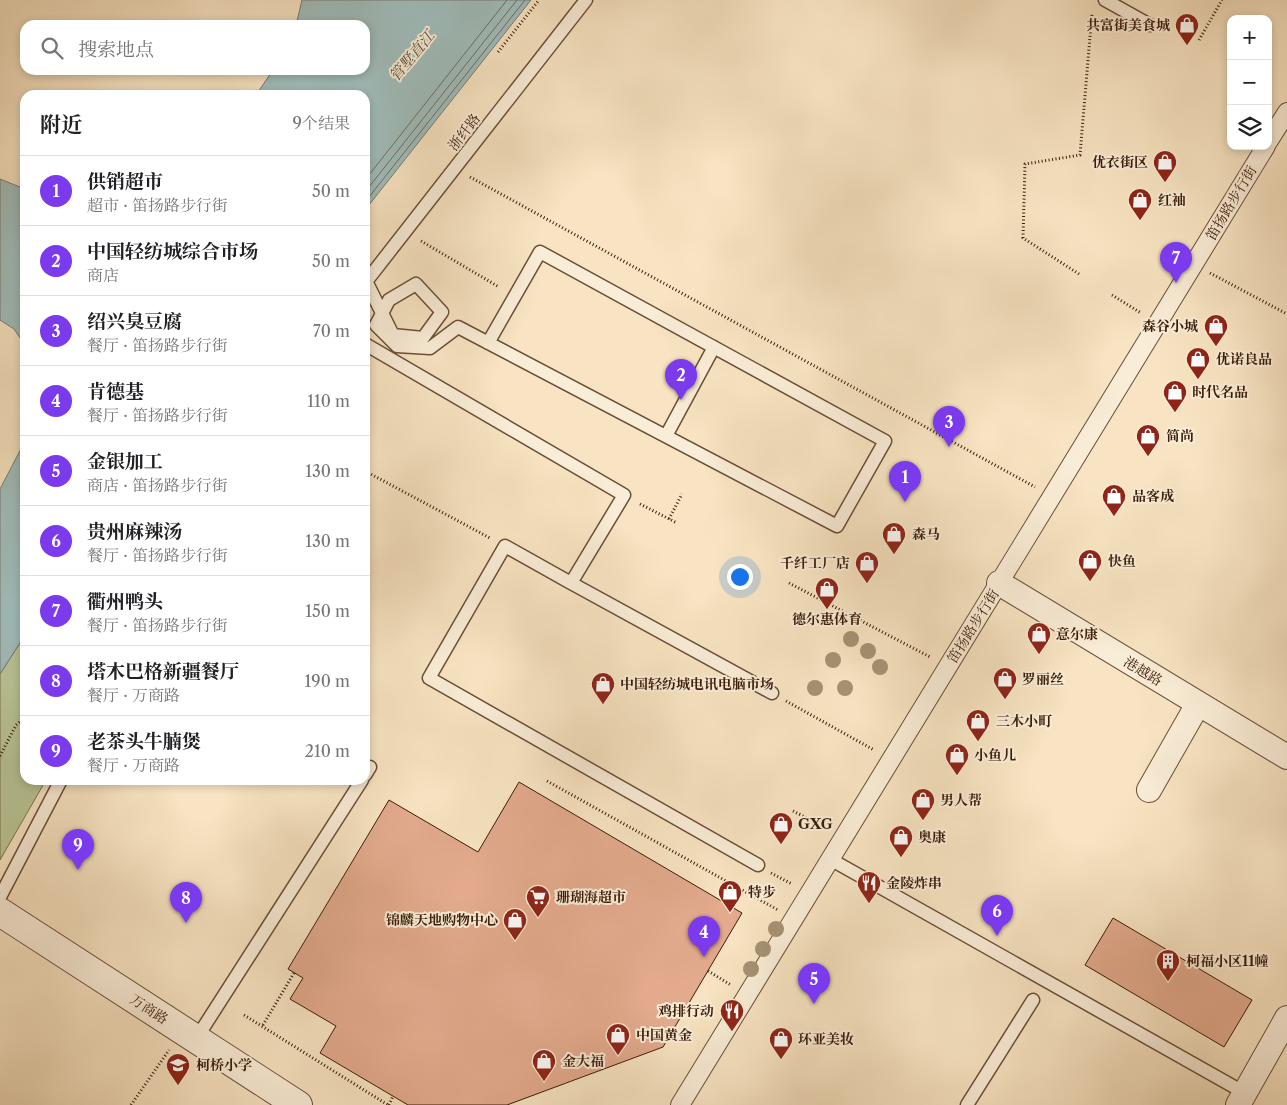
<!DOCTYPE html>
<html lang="zh">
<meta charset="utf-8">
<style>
body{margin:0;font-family:"Libre Caslon Text","Noto Serif SC",serif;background:#f2f2f2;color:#202124}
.controls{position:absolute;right:15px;top:15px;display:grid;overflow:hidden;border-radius:10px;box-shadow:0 2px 8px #0003}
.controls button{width:45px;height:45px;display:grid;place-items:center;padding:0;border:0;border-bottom:1px solid #e0e0e0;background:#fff;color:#202124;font:25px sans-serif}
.you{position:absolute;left:739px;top:576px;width:18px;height:18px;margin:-12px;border:4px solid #fff;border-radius:50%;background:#1a73e8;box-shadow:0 0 0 8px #1a73e833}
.badge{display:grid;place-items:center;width:32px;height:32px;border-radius:50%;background:#7c3aed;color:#fff;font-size:16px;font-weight:700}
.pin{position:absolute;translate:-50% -41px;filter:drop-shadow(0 1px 2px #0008)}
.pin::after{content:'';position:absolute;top:26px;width:18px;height:15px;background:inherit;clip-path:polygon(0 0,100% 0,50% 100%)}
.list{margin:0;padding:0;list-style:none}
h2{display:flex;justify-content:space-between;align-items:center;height:65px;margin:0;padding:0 20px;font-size:21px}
h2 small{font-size:16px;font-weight:400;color:#757577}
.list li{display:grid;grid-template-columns:32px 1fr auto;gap:15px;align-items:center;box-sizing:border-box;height:70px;padding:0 20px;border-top:1px solid #e0e0e0}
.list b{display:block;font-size:19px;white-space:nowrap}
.list p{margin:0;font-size:16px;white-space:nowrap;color:#757577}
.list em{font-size:16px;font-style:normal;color:#757577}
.icon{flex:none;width:28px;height:28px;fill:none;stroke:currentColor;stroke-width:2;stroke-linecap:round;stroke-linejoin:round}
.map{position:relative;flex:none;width:1287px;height:1105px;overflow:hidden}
.search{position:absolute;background:#fff;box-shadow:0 2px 8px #0003;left:20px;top:20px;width:350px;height:55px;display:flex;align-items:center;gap:12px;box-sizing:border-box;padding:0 18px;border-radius:15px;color:#757577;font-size:19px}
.panel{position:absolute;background:#fff;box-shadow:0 2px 8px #0003;left:20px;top:90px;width:350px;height:695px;border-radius:15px}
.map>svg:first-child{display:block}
</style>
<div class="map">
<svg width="1287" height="1105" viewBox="0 0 1287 1105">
<rect width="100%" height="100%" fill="#f8e4c2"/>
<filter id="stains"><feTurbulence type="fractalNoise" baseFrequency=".004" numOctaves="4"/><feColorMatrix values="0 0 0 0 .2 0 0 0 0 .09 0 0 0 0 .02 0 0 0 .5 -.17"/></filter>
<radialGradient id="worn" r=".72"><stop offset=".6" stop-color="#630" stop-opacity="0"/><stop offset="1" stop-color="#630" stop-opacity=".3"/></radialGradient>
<path fill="#b9c596" stroke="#7a7050" d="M25 635V780H46L0 860V674Z"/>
<path fill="#a0bdbb" stroke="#787d74" d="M302 0H531L365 210V95H256L273 70H365V25H296Z
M0 179 25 189V345L14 329 0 320Z
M25 441V635L0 674V489Z"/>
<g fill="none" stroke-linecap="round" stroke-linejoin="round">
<path stroke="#6e6c62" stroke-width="1" d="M365 180 507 0
M365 192 517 0
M365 202 525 0"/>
</g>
<path fill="#e3aa8d" stroke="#3b1c09" d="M519 782 742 913 663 1047 507 1105H408L320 1053 336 1026 290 999 303 978 288 969 389 800 478 852Z
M1113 918 1252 1000 1224 1047 1085 965Z"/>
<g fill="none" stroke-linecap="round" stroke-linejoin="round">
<g stroke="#6a4e37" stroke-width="15">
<path id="service" d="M1105 0 1150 25
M366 281 393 335 423 338 442 312 416 284 389 300 376 325 397 346 430 348 458 327 837 526 885 441 540 252 488 343
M365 283 586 0
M365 344 624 495 571 583 772 693
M666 436 714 347
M571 583 505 546 429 678 758 865
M365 775 370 767
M830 859 1245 1093
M0 897 61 780
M196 1039 362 780
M967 1105 1033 1000"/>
</g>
<g stroke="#6a4e37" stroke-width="20">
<path id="pedestrian" d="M1268 142 1287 112
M680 1105 1266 146"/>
</g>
<g stroke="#6a4e37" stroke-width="26">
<path id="minor" d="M999 583 1287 757
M1149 790 1198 704
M1238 1105 1287 1018"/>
</g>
<g stroke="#6a4e37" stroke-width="30">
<path id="tertiary" d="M0 912 298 1105"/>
</g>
<path stroke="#3b1c09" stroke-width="3" stroke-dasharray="1 2.5" stroke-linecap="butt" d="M1199 40 1222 0
M498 52 539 0
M470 177 1035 487
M421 241 499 287
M1210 273 1287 314
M1079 274 1023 238 1025 164 1080 155 1092 13
M1112 295 1141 313
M365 471 490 538
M640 504 677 523
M669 519 682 494
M789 583 930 657
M786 701 874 750
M0 756 16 725 25 718
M547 781 778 910
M793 811 826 828
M771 873 792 884
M708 971 731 985
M244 1015 388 1105
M263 1025 294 973
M131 1105 169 1050
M389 1105 393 1096"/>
<use href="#service" stroke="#faedd7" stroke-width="12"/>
<use href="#pedestrian" stroke="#faedd7" stroke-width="18"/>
<use href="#minor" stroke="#faedd7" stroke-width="24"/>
<use href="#tertiary" stroke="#faedd7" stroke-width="28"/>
</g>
<g fill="#a59273">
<circle cx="851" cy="639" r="8"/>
<circle cx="868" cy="651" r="8"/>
<circle cx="833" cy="660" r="8"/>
<circle cx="880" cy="667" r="8"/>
<circle cx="815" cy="688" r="8"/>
<circle cx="845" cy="688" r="8"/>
<circle cx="776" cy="929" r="8"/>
<circle cx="763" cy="949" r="8"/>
<circle cx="751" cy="969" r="8"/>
</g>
<defs>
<g id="shop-pin" transform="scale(1.25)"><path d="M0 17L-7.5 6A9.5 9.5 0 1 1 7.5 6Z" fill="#8f2418" stroke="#faedd7"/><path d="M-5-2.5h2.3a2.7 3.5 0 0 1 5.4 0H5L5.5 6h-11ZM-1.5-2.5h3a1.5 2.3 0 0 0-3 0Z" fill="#fff"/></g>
<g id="restaurant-pin" transform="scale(1.25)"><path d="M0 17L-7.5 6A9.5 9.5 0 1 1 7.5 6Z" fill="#8f2418" stroke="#faedd7"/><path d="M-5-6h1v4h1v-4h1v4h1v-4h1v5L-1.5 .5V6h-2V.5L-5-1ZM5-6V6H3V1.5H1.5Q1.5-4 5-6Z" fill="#fff"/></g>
<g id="supermarket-pin" transform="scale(1.25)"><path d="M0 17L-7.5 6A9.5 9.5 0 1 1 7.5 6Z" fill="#8f2418" stroke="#faedd7"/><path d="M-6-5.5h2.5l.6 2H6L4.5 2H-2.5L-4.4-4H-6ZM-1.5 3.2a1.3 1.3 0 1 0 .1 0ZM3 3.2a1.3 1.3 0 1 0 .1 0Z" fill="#fff"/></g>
<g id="building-pin" transform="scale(1.25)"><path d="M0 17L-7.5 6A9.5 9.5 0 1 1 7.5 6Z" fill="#8f2418" stroke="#faedd7"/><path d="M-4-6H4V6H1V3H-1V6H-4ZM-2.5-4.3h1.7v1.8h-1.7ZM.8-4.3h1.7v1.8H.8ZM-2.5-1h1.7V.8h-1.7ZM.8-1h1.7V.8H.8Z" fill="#fff"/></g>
<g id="school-pin" transform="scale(1.25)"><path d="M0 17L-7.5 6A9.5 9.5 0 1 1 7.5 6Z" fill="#8f2418" stroke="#faedd7"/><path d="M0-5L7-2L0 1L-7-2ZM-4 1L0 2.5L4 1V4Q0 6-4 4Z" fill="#fff"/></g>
</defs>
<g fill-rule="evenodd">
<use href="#shop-pin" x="1187" y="25"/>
<use href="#shop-pin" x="1165" y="162"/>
<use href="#shop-pin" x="1140" y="200"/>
<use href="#shop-pin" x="1216" y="326"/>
<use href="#shop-pin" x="1198" y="359"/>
<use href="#shop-pin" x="1175" y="392"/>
<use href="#shop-pin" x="1148" y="436"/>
<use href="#shop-pin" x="1114" y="496"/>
<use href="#shop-pin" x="894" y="534"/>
<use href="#shop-pin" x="1090" y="561"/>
<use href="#shop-pin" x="867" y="563"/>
<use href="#shop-pin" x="827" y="589"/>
<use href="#shop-pin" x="1039" y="634"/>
<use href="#shop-pin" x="1005" y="679"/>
<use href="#shop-pin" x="603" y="684"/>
<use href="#shop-pin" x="978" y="721"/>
<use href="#shop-pin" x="957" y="755"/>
<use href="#shop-pin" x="923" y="800"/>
<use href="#shop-pin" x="781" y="824"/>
<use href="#shop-pin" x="901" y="837"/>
<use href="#restaurant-pin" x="869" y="883"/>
<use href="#shop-pin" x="730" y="892"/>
<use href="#supermarket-pin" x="538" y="897"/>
<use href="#shop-pin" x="515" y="920"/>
<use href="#building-pin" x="1168" y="961"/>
<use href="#restaurant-pin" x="732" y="1011"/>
<use href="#shop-pin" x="618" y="1035"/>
<use href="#shop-pin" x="781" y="1039"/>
<use href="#shop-pin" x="544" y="1061"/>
<use href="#school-pin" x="178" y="1065"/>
</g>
<g text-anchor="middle" stroke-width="4" stroke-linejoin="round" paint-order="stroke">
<g font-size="14" font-weight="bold" fill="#3b1c09" stroke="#faedd7" text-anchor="start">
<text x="1170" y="30" text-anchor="end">共富街美食城</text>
<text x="1148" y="167" text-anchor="end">优衣街区</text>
<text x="1158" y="205">红袖</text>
<text x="1198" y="331" text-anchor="end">森谷小城</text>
<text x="1216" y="364">优诺良品</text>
<text x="1192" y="397">时代名品</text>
<text x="1166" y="441">简尚</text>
<text x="1132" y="501">品客成</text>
<text x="912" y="539">森马</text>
<text x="1108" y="566">快鱼</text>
<text x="850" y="568" text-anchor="end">千纤工厂店</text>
<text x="827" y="624" text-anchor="middle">德尔惠体育</text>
<text x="1056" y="639">意尔康</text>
<text x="1022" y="684">罗丽丝</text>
<text x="620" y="689">中国轻纺城电讯电脑市场</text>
<text x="996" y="726">三木小町</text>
<text x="974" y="760">小鱼儿</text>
<text x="940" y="805">男人帮</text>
<text x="798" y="829">GXG</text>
<text x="918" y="842">奥康</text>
<text x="886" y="888">金陵炸串</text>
<text x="748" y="897">特步</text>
<text x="556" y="902">珊瑚海超市</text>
<text x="498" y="925" text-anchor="end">锦麟天地购物中心</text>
<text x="1186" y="966">柯福小区11幢</text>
<text x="714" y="1016" text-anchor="end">鸡排行动</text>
<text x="636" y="1040">中国黄金</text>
<text x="798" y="1044">环亚美妆</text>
<text x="562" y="1066">金大福</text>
<text x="196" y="1070">柯桥小学</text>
</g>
<g font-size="14" fill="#3b1c09" stroke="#faedd7">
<text transform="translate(464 132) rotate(-52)" y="5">浙纤路</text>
<text transform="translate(1231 203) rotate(-59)" y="5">笛扬路步行街</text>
<text transform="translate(973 626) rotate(-58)" y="5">笛扬路步行街</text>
<text transform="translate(1143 671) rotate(31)" y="5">港越路</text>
<text transform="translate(149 1009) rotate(33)" y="5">万商路</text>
</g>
<g font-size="15" font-style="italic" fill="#594c3e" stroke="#faedd7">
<text transform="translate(412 56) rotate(-50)" y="5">管墅直江</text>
</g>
</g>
<rect width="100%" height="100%" filter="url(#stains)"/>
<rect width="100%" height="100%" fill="url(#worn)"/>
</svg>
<div class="controls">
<button>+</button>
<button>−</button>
<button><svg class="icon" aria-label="layers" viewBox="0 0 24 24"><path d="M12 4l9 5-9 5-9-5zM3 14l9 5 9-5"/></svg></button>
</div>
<div class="you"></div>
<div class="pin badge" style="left:905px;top:502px">1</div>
<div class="pin badge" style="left:681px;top:400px">2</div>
<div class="pin badge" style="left:949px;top:447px">3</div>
<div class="pin badge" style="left:704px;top:957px">4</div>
<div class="pin badge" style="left:814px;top:1004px">5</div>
<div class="pin badge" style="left:997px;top:936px">6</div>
<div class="pin badge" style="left:1176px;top:283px">7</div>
<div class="pin badge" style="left:186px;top:923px">8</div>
<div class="pin badge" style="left:78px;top:870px">9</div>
<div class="search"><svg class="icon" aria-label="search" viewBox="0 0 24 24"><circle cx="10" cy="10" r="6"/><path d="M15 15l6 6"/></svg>搜索地点</div>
<section class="panel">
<h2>附近<small>9个结果</small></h2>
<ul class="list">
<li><span class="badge">1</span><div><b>供销超市</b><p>超市 · 笛扬路步行街</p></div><em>50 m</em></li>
<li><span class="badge">2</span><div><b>中国轻纺城综合市场</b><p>商店</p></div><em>50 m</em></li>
<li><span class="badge">3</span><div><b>绍兴臭豆腐</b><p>餐厅 · 笛扬路步行街</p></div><em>70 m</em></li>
<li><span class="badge">4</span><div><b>肯德基</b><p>餐厅 · 笛扬路步行街</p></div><em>110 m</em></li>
<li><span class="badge">5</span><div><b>金银加工</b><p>商店 · 笛扬路步行街</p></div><em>130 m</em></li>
<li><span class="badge">6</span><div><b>贵州麻辣汤</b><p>餐厅 · 笛扬路步行街</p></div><em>130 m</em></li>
<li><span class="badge">7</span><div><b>衢州鸭头</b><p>餐厅 · 笛扬路步行街</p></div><em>150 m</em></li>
<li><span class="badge">8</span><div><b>塔木巴格新疆餐厅</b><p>餐厅 · 万商路</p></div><em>190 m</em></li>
<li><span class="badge">9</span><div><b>老茶头牛腩煲</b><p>餐厅 · 万商路</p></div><em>210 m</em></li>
</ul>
</section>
</div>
